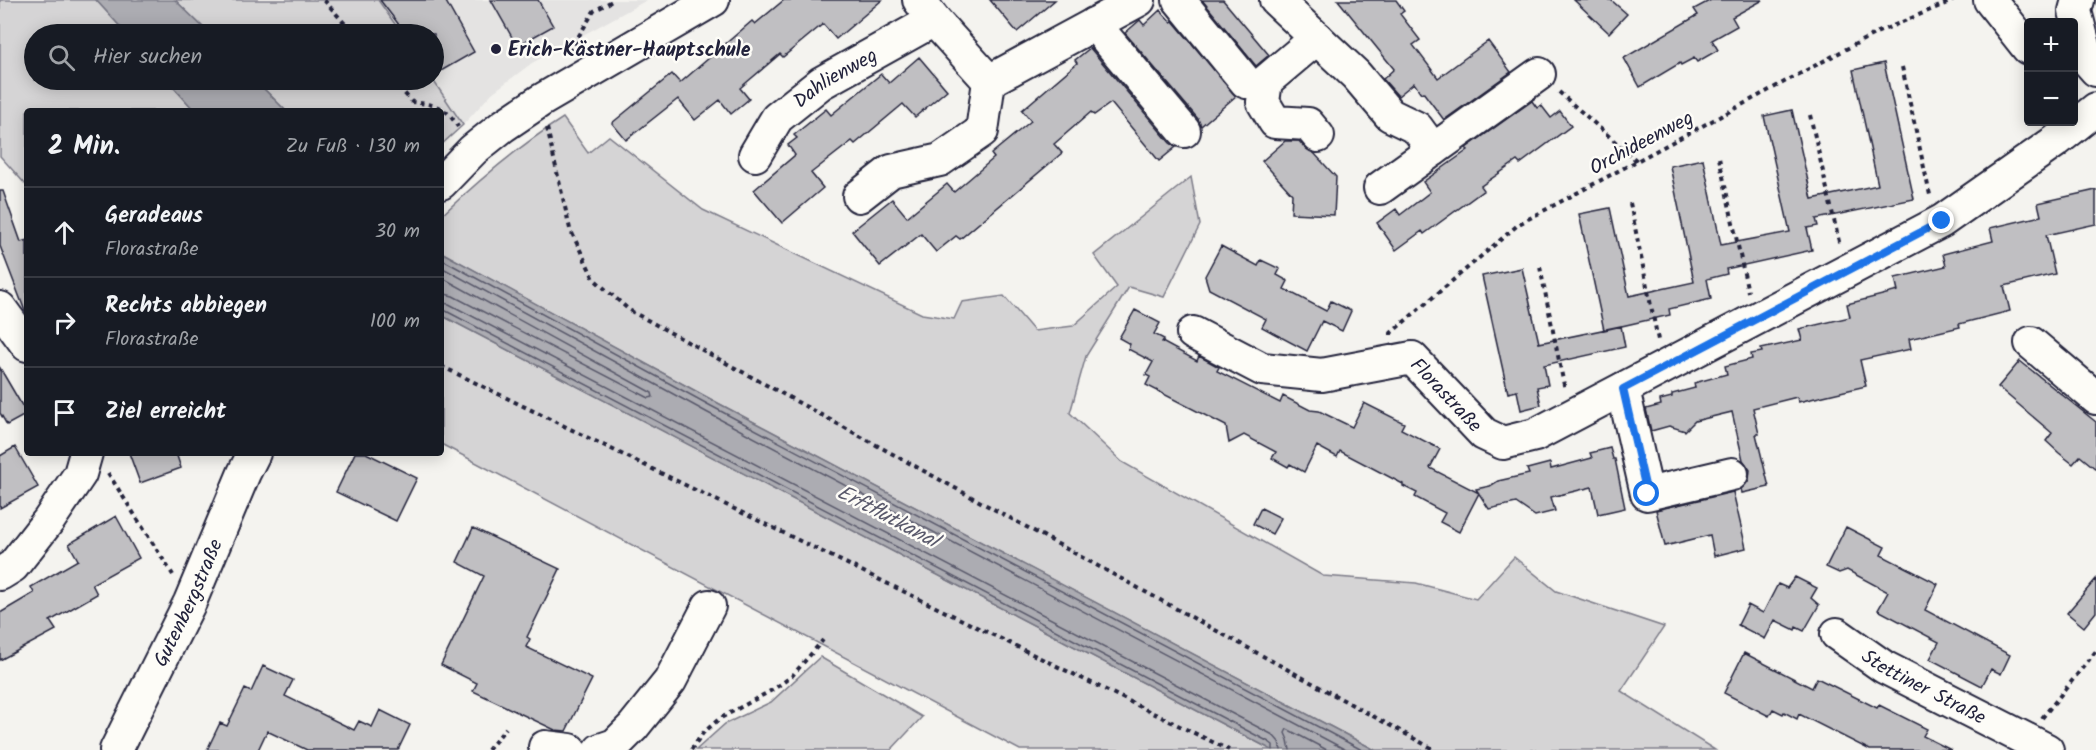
<!DOCTYPE html>
<html lang="de">
<meta charset="utf-8">
<style>
body{margin:0;font-family:Kalam,sans-serif;background:#20242c;color:#f1f3f6}
.controls{position:absolute;right:18px;top:18px;display:grid;overflow:hidden;border-radius:6px;box-shadow:0 3px 15px #0003}
.controls button{width:54px;height:54px;display:grid;place-items:center;padding:0;border:0;border-bottom:2px solid #363941;background:#171b24;color:#f1f3f6;font:30px sans-serif}
.stop{position:absolute;width:18px;height:18px;margin:-14px;border:4px solid #1a73e8;border-radius:50%;background:#fff}
.stop.end{background:#1a73e8;border-color:#fff;box-shadow:0 2px 6px #0008}
.list{margin:0;padding:0;list-style:none}
h2{display:flex;justify-content:space-between;align-items:center;height:78px;margin:0;padding:0 24px;font-size:26px}
h2 small{font-size:20px;font-weight:400;color:#9ea1a6}
.list li{display:grid;grid-template-columns:39px 1fr auto;gap:18px;align-items:center;box-sizing:border-box;height:90px;padding:0 24px;border-top:2px solid #363941}
.list b{display:block;font-size:22px;white-space:nowrap}
.list p{margin:0;font-size:20px;white-space:nowrap;color:#9ea1a6}
.list em{font-size:20px;font-style:normal;color:#9ea1a6}
.icon{flex:none;width:33px;height:33px;fill:none;stroke:currentColor;stroke-width:2;stroke-linecap:round;stroke-linejoin:round}
.map{position:relative;flex:none;width:2096px;height:750px;overflow:hidden}
.search{position:absolute;background:#171b24;box-shadow:0 3px 15px #0003;left:24px;top:24px;width:420px;height:66px;display:flex;align-items:center;gap:15px;box-sizing:border-box;padding:0 21px;border-radius:33px;color:#9ea1a6;font-size:22px}
.panel{position:absolute;background:#171b24;box-shadow:0 3px 15px #0003;left:24px;top:108px;width:420px;height:348px;border-radius:6px}
.map>svg:first-child{display:block}
</style>
<div class="map">
<svg width="2096" height="750" viewBox="0 0 2096 750">
<rect width="100%" height="100%" fill="#f4f3ef"/>
<filter id="ink" filterUnits="userSpaceOnUse"><feTurbulence type="fractalNoise" baseFrequency=".0167" numOctaves="2"/><feDisplacementMap in="SourceGraphic" scale="12" xChannelSelector="R" yChannelSelector="G"/><feConvolveMatrix kernelMatrix="1 2 1 2 8 2 1 2 1" color-interpolation-filters="sRGB"/></filter>
<g filter="url(#ink)">
<path fill="#e4e3e2" d="M378 0H647L532 63 492 93 463 125 433 80 434 34H402Z"/>
<path fill="#d5d4d5" stroke="#7c7b88" stroke-width="1.5" d="M0 0H96L127 34H34V80H167L195 111H27V186L0 156Z
M175 0H378L402 34H210Z
M255 80H433L463 125 441 145V111H286Z
M563 118 588 153 609 136 703 210 922 314 954 319 962 302 1004 296 1034 331 1073 326 1117 287 1094 255 1191 177 1200 225 1164 297 1129 287 1086 356 1070 413 1122 462 1323 576 1416 583 1476 599 1514 557 1556 591 1664 627 1621 691 1715 750H1375L714 401 441 252V216C479 180 519 146 563 118Z
M441 315 1272 750H1020L441 444Z
M820 657 922 717 891 750H696L725 724 771 702Z"/>
<path fill="#acacb2" stroke="#757582" stroke-width="1.5" d="M96 0H175L210 34H127Z
M167 80H255L286 111H195Z
M441 252 714 401 1375 750H1272L441 315Z"/>
<g fill="none" stroke-linecap="round" stroke-linejoin="round">
<path stroke="#59596b" stroke-width="1.5" d="M441 259 711 406 1362 750
M441 267 708 413 1346 750
M441 277 652 393 653 397 649 398 453 296 441 293
M441 303 449 304 1273 735 1279 742 1281 750
M441 310 446 311 1269 742 1273 745V750
M1290 750 1288 740 1285 733 1287 729 1327 750"/>
</g>
<path fill="#c0bfc2" stroke="#22223b" stroke-width="1.5" d="M380 0H445L474 52 434 75V34H406Z
M491 0H538L553 26 517 46Z
M784 0H882L836 39 823 24 783 57 780 54 740 88 749 99 731 114 720 100 695 120 678 99 626 140 612 123 672 74 680 83 752 21 755 24Z
M990 0H1055L1017 32Z
M1202 0H1223L1269 55 1256 66Z
M1338 0H1396L1404 11 1400 14 1420 40 1413 45 1438 78 1488 41 1511 72 1444 120 1423 92 1421 93 1414 83 1398 96 1383 79 1394 69Z
M1574 0H1611L1627 14 1609 33Z
M1711 0H1763L1732 17 1737 26 1712 40 1718 50 1697 62 1694 58 1681 65 1680 63 1640 87 1624 58 1698 15 1694 9Z
M1160 10 1171 22 1173 21 1236 96 1201 126 1198 119 1125 33 1140 20 1144 25Z
M1090 48 1170 143 1176 147 1159 161 1111 103 1094 115 1091 112 1054 144 1062 153 960 239 956 236 936 252 921 234 880 266 852 231 892 199 907 217 947 184 954 192 994 158 991 154 1031 121 1022 110 1077 63 1075 60Z
M919 57 947 90 915 117 903 104 855 144 852 141 811 173 823 188 782 223 754 190 795 155 788 145 797 138 794 135 826 109 831 115 881 74 889 83Z
M1884 63 1914 199 1816 219 1818 226 1807 228 1812 250 1726 269 1727 274 1707 279 1711 299 1669 309 1670 315 1604 330 1579 214 1610 208 1629 296 1694 282 1670 166 1703 159 1721 245 1790 232 1764 116 1792 110 1812 199 1878 185 1853 70Z
M1532 101 1537 108 1541 105 1551 118 1560 111 1571 126 1520 164 1517 161 1481 186 1484 190 1424 234 1422 231 1396 250 1377 223 1396 209 1400 215 1430 192 1423 182 1468 150 1466 148Z
M1285 141H1299L1305 148 1314 153 1336 177 1334 215 1291 213 1292 194 1262 161Z
M2096 190V224L2046 235 2055 274 2004 286 2010 311 1959 324 1960 327 1909 339 1911 349 1860 360 1866 386 1798 402 1797 397 1753 408 1759 434H1756L1769 487 1742 493 1741 489 1749 480 1750 470 1743 460 1732 412 1695 421 1685 431 1669 426 1651 431 1646 409 1661 405 1660 400 1672 397V394L1695 388 1694 383 1727 374 1725 366 1752 359 1751 354 1762 352 1761 349 1802 340 1799 329 1850 317 1847 304 1898 291 1895 278 1946 266 1943 254 1993 241 1990 228 2041 216 2038 203Z
M0 191H3L21 242 27 240V312L25 311 0 246Z
M1221 246 1258 266 1261 260 1280 269 1277 275 1288 281 1284 289 1326 311 1331 301 1351 311 1342 331 1322 321 1307 351 1262 327 1266 319 1209 289 1205 276Z
M1522 268 1539 343 1621 326 1625 347 1544 365 1548 385 1537 387 1541 405 1521 410 1517 391 1508 393 1482 276Z
M1135 310 1160 323 1154 334 1164 339 1162 342 1197 361 1199 356 1219 367 1217 371 1280 403 1283 396 1310 410 1319 411 1352 427 1364 403 1404 423 1401 429 1440 449 1430 468 1479 493 1459 532 1440 522 1445 513 1415 497 1417 493 1403 486V484L1340 451 1337 457 1317 446 1304 472 1290 464 1288 467 1272 458 1276 452 1244 435 1229 443 1226 426 1146 385 1150 377 1146 375 1153 362 1128 349 1130 344 1119 338Z
M2020 361 2096 422V469L2080 456 2073 464 2059 453 2046 441 2052 433 1998 387Z
M0 368 27 414 7 425 0 413Z
M15 447 38 487 0 508V456Z
M1610 448 1613 459H1615L1625 508 1598 514 1592 487 1551 497 1555 511 1535 516 1516 503 1489 509 1476 489 1490 486 1498 481 1529 474 1527 469 1550 463 1551 469 1592 458 1590 453Z
M129 453H176L181 468 140 483Z
M355 453H366L417 478 396 521 336 492Z
M1733 492 1746 548 1714 556 1710 535 1665 546 1656 510Z
M1261 508 1281 518 1272 534 1253 524Z
M116 516 139 558 92 584 97 594 50 621 56 630 0 660V613L34 593 31 587 78 560 69 544Z
M1846 527 1885 547 1881 555 1938 584 1925 610 2010 655 2001 674 1991 669 1982 686 1930 659 1939 642 1878 610 1888 592 1847 570 1839 573 1826 567Z
M473 528 560 569 527 637 530 639 526 647 592 679 566 731 555 730 473 691 477 683 441 665 484 576 457 562Z
M1795 577 1817 588 1811 598 1819 605 1804 631 1796 627 1795 630 1775 620 1765 639 1738 625 1748 605 1763 613 1778 584 1787 588Z
M2096 579V612L2084 627 2067 613Z
M1744 653 1812 688 1817 678 1877 708 1879 705 1927 729 1923 736 1951 750H1870L1799 714 1797 719 1784 712 1783 714 1773 709 1769 716 1724 693Z
M263 666 293 680 285 696 354 730 359 721 372 727 380 710 410 725 398 750H307L267 731 258 750H207L220 723 227 726 245 689 251 692Z"/>
<g fill="none" stroke-linecap="round" stroke-linejoin="round">
<g stroke="#22223b" stroke-width="36">
<g id="minor">
<path d="M919 0 934 20 989 81 1139 0"/>
<path d="M1179 0 1246 82"/>
<path d="M1276 0 1356 75 1390 115 1417 128 1433 150"/>
<path d="M1990 0 2028 48"/>
<path d="M2078 0 2075 11 2088 61 2096 70"/>
<path d="M1094 24 1184 131"/>
<path d="M1317 38 1266 81 1263 102 1275 122 1308 124 1318 136"/>
<path id="s1" d="M755 155 777 118 821 83 934 20"/>
<path d="M441 183 473 150 503 126 540 101 713 0"/>
<path d="M1380 188 1539 74"/>
<path d="M859 196 891 171 940 160 982 131 989 81"/>
<path d="M0 308 27 345"/>
<path id="s2" d="M1193 333 1262 369 1322 375 1412 358 1484 434 1503 443 1535 435 1942 221 2056 141 2096 109"/>
<path d="M2031 343 2096 398"/>
<path d="M1623 389 1647 494 1732 474"/>
<path d="M0 574 13 566 49 520 80 474 86 453"/>
<path id="s3" d="M1837 634 1884 667 2047 750"/>
<path d="M545 747 570 750"/>
<path id="s4" d="M116 750 190 602 244 473 254 453"/>
<path d="M600 750 615 745 633 727 670 681 709 606"/>
</g>
</g>
<path stroke="#22223b" stroke-width="4" stroke-dasharray="4.5 4.5" stroke-linecap="butt" d="M324 0 354 34
M569 52 594 11 614 0
M1902 67 1930 195
M393 80 412 102C436 105 445 105 458 127
M1559 92 1637 161
M1810 115 1840 246
M547 128 570 229 594 279 629 310 1435 750
M1719 158 1748 292
M1630 203 1658 340
M1540 267 1565 390
M1391 335V333L1519 224 1876 33 1954 0
M441 366 1229 750
M108 473 173 575
M2042 718 2096 651
M488 750 506 728
M691 750 703 733 719 719 774 689 792 676 823 640"/>
<use href="#minor" stroke="#fdfcf7" stroke-width="32"/>
</g>
</g>
<g fill="none" stroke-linecap="round" stroke-linejoin="round" filter="url(#ink)">
<path stroke="#1a73e8" stroke-width="8" d="M1647 494 1623 389 1942 221"/>
</g>
<circle fill="#22223b" stroke="#fdfcf7" stroke-width="2" cx="496" cy="49" r="6"/>
<g text-anchor="middle" stroke-width="5" stroke-linejoin="round" paint-order="stroke">
<g font-size="20" font-weight="bold" fill="#22223b" stroke="#fdfcf7" text-anchor="start">
<text x="508" y="56">Erich-Kästner-Hauptschule</text>
</g>
<g font-size="20" fill="#22223b" stroke="#fdfcf7">
<text dy="7" stroke="none"><textPath href="#s1" startOffset="114">Dahlienweg</textPath></text>
<text transform="translate(1641 142) rotate(-28)" y="7">Orchideenweg</text>
<text dy="7" stroke="none"><textPath href="#s2" startOffset="280">Florastraße</textPath></text>
<text dy="7" stroke="none"><textPath href="#s4" startOffset="164">Gutenbergstraße</textPath></text>
<text dy="7" stroke="none"><textPath href="#s3" startOffset="102">Stettiner Straße</textPath></text>
</g>
<g font-size="21" font-style="italic" fill="#59596b" stroke="#fdfcf7">
<text transform="translate(888 516) rotate(28)" y="7">Erftflutkanal</text>
</g>
</g>
</svg>
<div class="controls">
<button>+</button>
<button>−</button>
</div>
<div class="stop" style="left:1647px;top:494px"></div>
<div class="stop end" style="left:1942px;top:221px"></div>
<div class="search"><svg class="icon" aria-label="search" viewBox="0 0 24 24"><circle cx="10" cy="10" r="6"/><path d="M15 15l6 6"/></svg>Hier suchen</div>
<section class="panel">
<h2>2 Min.<small>Zu Fuß · 130 m</small></h2>
<ul class="list">
<li><svg class="icon" aria-label="ahead" viewBox="0 0 24 24"><path d="M12 20V5M6 11l6-6 6 6"/></svg><div><b>Geradeaus</b><p>Florastraße</p></div><em>30 m</em></li>
<li><svg class="icon" aria-label="right" viewBox="0 0 24 24"><path d="M7 20v-9h11M14 6l5 5-5 5"/></svg><div><b>Rechts abbiegen</b><p>Florastraße</p></div><em>100 m</em></li>
<li><svg class="icon" aria-label="arrive" viewBox="0 0 24 24"><path d="M6 21V4h12l-3 4 3 4H6"/></svg><div><b>Ziel erreicht</b></div></li>
</ul>
</section>
</div>
